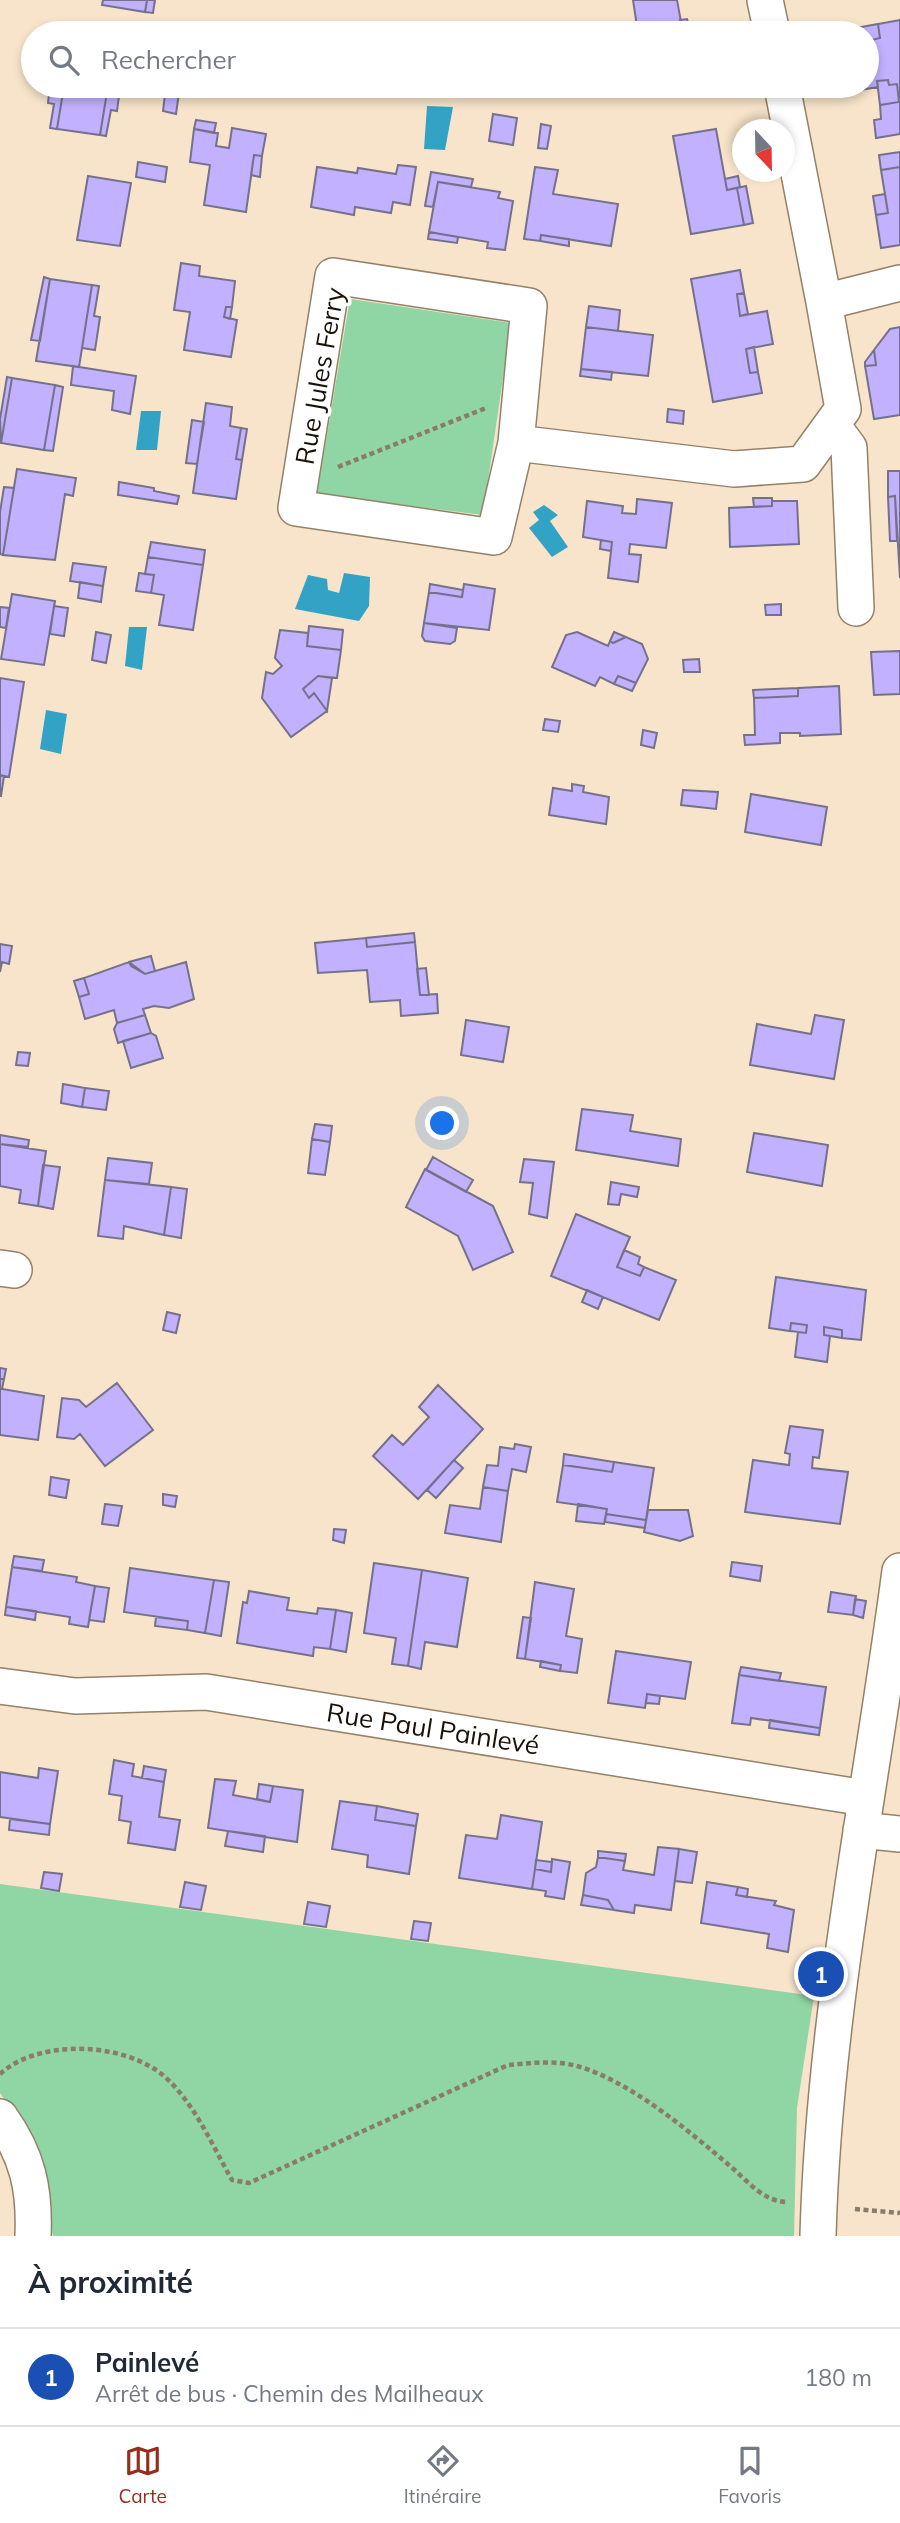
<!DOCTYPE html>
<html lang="fr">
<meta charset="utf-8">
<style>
body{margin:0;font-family:Mulish,sans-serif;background:#f6f6f7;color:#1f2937}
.compass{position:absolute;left:732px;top:119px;width:63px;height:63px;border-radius:50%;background:#fff;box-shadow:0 4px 10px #0003;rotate:158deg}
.you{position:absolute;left:443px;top:1124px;width:24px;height:24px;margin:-18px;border:5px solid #fff;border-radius:50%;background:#1a73e8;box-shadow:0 0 0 10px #1a73e833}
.badge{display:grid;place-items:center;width:46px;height:46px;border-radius:50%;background:#972d1c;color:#fff;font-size:23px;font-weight:700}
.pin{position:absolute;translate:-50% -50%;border:4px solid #fff;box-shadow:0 2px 7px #0006}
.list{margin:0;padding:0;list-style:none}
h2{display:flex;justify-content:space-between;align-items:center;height:91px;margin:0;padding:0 28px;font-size:30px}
h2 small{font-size:23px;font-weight:400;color:#747a83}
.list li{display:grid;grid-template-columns:46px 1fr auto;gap:21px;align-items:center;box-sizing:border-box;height:98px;padding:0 28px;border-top:2px solid #e0e1e3}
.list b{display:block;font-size:26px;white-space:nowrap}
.list p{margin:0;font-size:23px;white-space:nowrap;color:#747a83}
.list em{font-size:23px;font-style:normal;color:#747a83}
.icon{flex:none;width:38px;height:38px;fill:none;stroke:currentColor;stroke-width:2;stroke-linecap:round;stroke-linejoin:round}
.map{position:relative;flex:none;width:900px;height:2236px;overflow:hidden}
.search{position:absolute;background:#fff;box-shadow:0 4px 10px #0003;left:21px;right:21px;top:21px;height:77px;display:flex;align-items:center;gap:18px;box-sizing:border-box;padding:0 24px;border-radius:38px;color:#747a83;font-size:26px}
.sheet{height:189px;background:#fff}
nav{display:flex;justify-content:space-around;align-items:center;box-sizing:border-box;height:98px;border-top:2px solid #e0e1e3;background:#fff;font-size:19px;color:#747a83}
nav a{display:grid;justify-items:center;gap:4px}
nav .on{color:#972d1c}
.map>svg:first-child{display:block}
</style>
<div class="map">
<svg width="900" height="2236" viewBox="0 0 900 2236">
<rect width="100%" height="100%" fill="#f7e4ca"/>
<path fill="#90d5a4" d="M350 299 511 323 483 515 317 494Z
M0 1884 814 1996 797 2108 794 2236H53L42 2170 24 2127 0 2093Z"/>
<path fill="#33a3c5" d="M597 23 599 33H575L574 26Z
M427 106 453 107 445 150 424 149Z
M141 411H161L157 450H136Z
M544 505 558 515 550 521 568 547 552 557 529 528 539 520 533 512Z
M344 573 370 577 369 606 359 621 295 609 308 575 327 579 328 590 339 593Z
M129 627H147L142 670 125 666Z
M46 710 67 714 61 754 40 749Z"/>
<path fill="#c1b1ff" stroke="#76718b" stroke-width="2" d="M103 0H147L145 12 102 5Z
M147 0H155L153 13 145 12Z
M633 0H677L682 27 689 26 690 33H638Z
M687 19 689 26 682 27 680 20Z
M900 20V134L876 138 874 120 881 119 880 105 899 102 897 84 889 85 888 80 877 81 878 87 860 90 859 86H867V41L880 38 878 24Z
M878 24 880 38 867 41V33H850V29Z
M888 80 889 85 897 84 899 102 880 105 877 81Z
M50 86H64L57 129 50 128 54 104 48 103Z
M64 86H108L100 135 57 129Z
M108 86 120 88 117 111 111 110 106 136 100 135Z
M166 86H180L176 114 163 111Z
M493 114 517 118 513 145 489 141Z
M196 120 216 123 214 133 194 129Z
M541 124 551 126 547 149 538 148Z
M232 128 266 134 262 156 254 155 246 212 204 205 210 165 190 162 194 129 218 133 216 146 229 148Z
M716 129 727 190 737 188 744 225 691 234 673 136Z
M900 152V167L881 170 879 155Z
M254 155 262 156 260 177 251 175Z
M138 162 167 167 165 182 136 177Z
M398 165 416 167 410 205 393 202 391 213 355 207 354 215 311 207 317 167 357 173 358 168 396 174Z
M535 167 558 170 553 194 618 204 611 246 541 235 540 241 524 239Z
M900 167V245L881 248 876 215 888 213 881 170Z
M431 172 473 179 471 187 438 182 433 207 425 206Z
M88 176 131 183 120 246 77 240Z
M738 176 740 187 727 190 725 179Z
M438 182 500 192 498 198 513 201 505 250 487 248 488 242 429 232Z
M746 186 753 223 744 225 737 188Z
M885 194 888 213 876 215 873 196Z
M429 232 458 237 457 243 428 239Z
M541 235 569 239V246L540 241Z
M181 263 200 266 199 276 235 281 232 307H226L224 317 237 320 231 357 184 350 190 312 174 310Z
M740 270 744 293 737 294 740 316 767 311 773 344 746 349 750 373 758 372 762 393 713 402 691 279Z
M44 277 50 279 40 341 31 340Z
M50 279 92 285 79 367 36 361Z
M92 285 99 286 94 316 100 317 95 350 82 348Z
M744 293 748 314 740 316 737 294Z
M589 306 620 310 618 331 586 327Z
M226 307H232L230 319 224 317Z
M586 327 653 335 648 376 581 369Z
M900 327V415L874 419 865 366 876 365 874 350 890 329Z
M754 347 758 372 750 373 746 349Z
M874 350 876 365 865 366V362Z
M73 366 136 376 130 414 112 410 114 391 71 385Z
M581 369 612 372 611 380 580 376Z
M7 377 12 378 1 443 0 419Z
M12 378 55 385 44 450 1 443Z
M55 385 63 387 53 451 44 450Z
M206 403 232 407 230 426 241 428 236 459 242 460 236 499 193 493Z
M668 409 684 411 683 424 667 422Z
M192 420 204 422 197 464 186 463Z
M241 428 247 429 242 460 236 459Z
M17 469 76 478 73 496 65 494 55 560 3 555Z
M888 471H900V578L895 496 888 497Z
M119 482 154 488V491L179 496 177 504 118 495Z
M4 487 14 488 3 555 0 554V512Z
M895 496 897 541H890L888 497Z
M753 498H772V506L754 507Z
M637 499 672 503 666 548 630 544 629 554 641 555 638 582 608 578 612 542 583 537 587 501 623 506 622 513 636 514Z
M772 501H797L799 544 730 547 729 508 772 506Z
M601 540 612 542 611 551 600 549Z
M151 542 205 550 203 565 148 557Z
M148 557 203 565 193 630 159 625 164 595 151 593 154 575 145 574Z
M73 563 106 567 103 586 70 581Z
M139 573 154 575 151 593 136 591Z
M80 582 103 586 101 602 78 598Z
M430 584 463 590 462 597 429 592Z
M464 584 495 589 489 630 424 623 429 592 462 597Z
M12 594 55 601 44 665 1 659Z
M781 604V615H766L765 605Z
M54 606 68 608 64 636 50 634Z
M0 607 9 608 6 628 0 627Z
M424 623 457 628 455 641 450 644 425 641 422 636Z
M309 626 343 630 341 650 307 646Z
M280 630 308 633 307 646 341 650 337 678 318 676 303 689 309 698 314 693 327 711 291 737 262 698 266 672 273 674 282 666 275 658Z
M96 632 111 635 106 663 92 660Z
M577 632 608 646 610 641 613 643 626 637 642 644 648 659 636 683 618 676 614 684 600 677 595 686 552 667 566 635Z
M614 632 626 637 613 643 610 641Z
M900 651V694L874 695 871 652Z
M699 659 700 672H684L683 660Z
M318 676 332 678 327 711 314 693 309 698 303 689Z
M618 676 636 683 632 691 614 684Z
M0 678 24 682 9 777 0 775Z
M839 686 841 734 800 736V733H780V743L745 745 744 735H755L754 698 798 696V688Z
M798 688V696L754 698 753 690Z
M545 719 560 721 558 732 543 730Z
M643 730 657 733 654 748 641 745Z
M0 775 4 776 1 796H0Z
M572 784 584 786 583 792 609 797 606 824 549 815 553 788 572 791Z
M683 790 718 792 716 809 681 805Z
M751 794 827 807 821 845 745 832Z
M414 933 415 942 367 947 366 938Z
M366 938 367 947 415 942 420 995 437 994 438 1013 401 1016 400 1000 370 1002 367 970 318 973 315 943Z
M0 944 12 946 9 964 2 962 0 972Z
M151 956 155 971 145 974 131 966 129 962Z
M129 962 145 974 186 962 194 999 169 1008 154 1006 143 1009 145 1015 117 1023 114 1010 85 1019 79 997 89 994 84 978Z
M426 968 429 995H420L417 969Z
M84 978 89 994 79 997 74 981Z
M145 1015 151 1033 118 1043 114 1029 117 1023Z
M815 1015 844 1020 834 1079 750 1065 757 1024 811 1034Z
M466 1020 509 1027 503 1062 461 1055Z
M151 1033 156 1036 163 1058 131 1068 123 1041Z
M18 1052 30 1053 28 1066 16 1065Z
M63 1084 85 1088 82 1107 61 1103Z
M85 1088 109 1091 106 1110 82 1107Z
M582 1109 633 1115 630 1131 681 1139 678 1166 576 1150Z
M315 1124 332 1126 330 1142 312 1139Z
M754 1133 828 1145 822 1186 747 1172Z
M0 1135 29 1140 28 1147 0 1144Z
M312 1139 330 1142 325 1175 308 1173Z
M0 1144 46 1151 38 1206 19 1203 21 1190 0 1186Z
M433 1157 473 1180 466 1192 426 1170Z
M108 1158 152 1163 149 1184 105 1180Z
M524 1159 554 1162 547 1218 529 1214 533 1183 520 1182Z
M43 1165 60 1167 53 1209 38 1206Z
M425 1169 493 1206 513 1252 473 1270 458 1236 406 1207Z
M105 1180 171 1187 164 1235 124 1226 123 1239 98 1236Z
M611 1182 639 1187 637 1197 621 1194 619 1205 608 1204Z
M171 1187 187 1189 181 1238 164 1235Z
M576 1214 630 1237 617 1267 640 1276 644 1267 676 1280 659 1320 551 1276Z
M624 1250 640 1257 638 1264 644 1267 640 1276 617 1267Z
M776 1277 866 1290 861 1340 842 1338V1330L824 1327V1335L830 1336 827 1362 795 1357 798 1332 806 1333 807 1325 791 1323 790 1331 769 1328Z
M587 1290 603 1297 598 1309 582 1302Z
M167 1312 180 1315 176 1333 163 1330Z
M791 1323 807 1325 806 1333 790 1331Z
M824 1327 842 1330V1338L824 1335Z
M0 1368 6 1369 4 1379H0Z
M0 1379H4L2 1389 44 1396 38 1440 0 1435Z
M117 1383 153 1430 105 1466 80 1434 74 1439 57 1437 62 1398 79 1400 86 1407Z
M438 1385 483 1429 418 1499 373 1456 392 1435 403 1445 429 1417 419 1407Z
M790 1426 823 1430 819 1458 813 1457 812 1468 848 1472 840 1524 745 1512 753 1460 789 1465 790 1454 785 1453Z
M515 1444 531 1447 526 1472 512 1469 508 1491 483 1487 487 1465 498 1466 500 1447 514 1449Z
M564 1454 614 1462 612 1472 563 1465Z
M454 1460 463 1468 436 1498 427 1490Z
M614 1462 654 1468 646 1520 606 1514 607 1509 557 1502 563 1465 612 1472Z
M51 1477 69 1480 66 1498 49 1495Z
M483 1487 508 1491 501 1542 445 1533 450 1505 480 1509Z
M163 1494 177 1496 175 1507 163 1505Z
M105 1504 122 1506 118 1526 102 1524Z
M578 1504 607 1509 604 1524 576 1521Z
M648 1510H688L693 1536 680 1541 644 1532Z
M606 1514 646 1520 645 1528 605 1522Z
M334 1529 346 1530 344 1543 333 1540Z
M14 1556 44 1560 42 1571 12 1567Z
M732 1562 762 1566 760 1581 730 1576Z
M374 1563 422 1570 408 1666 392 1664 396 1638 364 1633Z
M12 1567 77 1577 76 1582 95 1586 88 1627 69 1624 70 1617 6 1607Z
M130 1568 214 1580 205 1633 187 1630 188 1621 124 1612Z
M422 1570 468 1578 457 1647 425 1642 421 1669 408 1666Z
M214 1580 229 1582 221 1636 205 1633Z
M535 1582 574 1589 566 1636 582 1639 577 1673 560 1671 561 1665 525 1659Z
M95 1586 109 1588 104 1622 89 1620Z
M249 1591 289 1598 287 1610 317 1614 318 1608 336 1610 330 1649 314 1647 313 1656 237 1643 243 1602 247 1603Z
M831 1592 856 1596 853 1615 828 1612Z
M855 1599 866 1601 863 1618 853 1615Z
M6 1607 36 1611 35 1620 5 1615Z
M336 1610 352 1613 346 1652 330 1649Z
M156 1617 188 1621 187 1630 155 1626Z
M523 1617 531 1618 525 1659 517 1658Z
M616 1651 691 1662 685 1699 647 1694 645 1708 608 1703Z
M541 1661 561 1665 560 1671 540 1667Z
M741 1667 781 1673 779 1681 739 1675Z
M739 1675 826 1687 820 1728 751 1718 750 1725 732 1723Z
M647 1694 660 1696 659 1704 646 1703Z
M770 1720 820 1728 819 1735 769 1728Z
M114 1760 134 1764 132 1776 164 1782 159 1817 180 1820 175 1850 128 1843 131 1822 119 1820 122 1796 109 1794Z
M144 1766 166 1770 164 1782 142 1778Z
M39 1768 58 1771 50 1824 0 1817V1772L38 1778Z
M215 1779 236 1781 233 1795 270 1802 273 1786 303 1790 297 1842 208 1828Z
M259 1784 273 1786 270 1802 257 1799Z
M340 1801 377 1806 375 1820 416 1826 409 1874 367 1867 368 1855 332 1849Z
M377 1806 418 1814 416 1826 375 1820Z
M501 1815 542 1822 532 1889 459 1878 466 1835 497 1839Z
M10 1819 50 1824 49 1835 9 1830Z
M228 1831 265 1836 263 1852 225 1846Z
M658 1847 679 1849 671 1910 635 1905 634 1913 614 1910 608 1900 583 1895 586 1873 596 1867 598 1857 625 1861 623 1870 654 1875Z
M679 1849 697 1852 692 1883 675 1881Z
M598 1851 626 1854 625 1861 598 1857Z
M552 1859 570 1862 564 1899 545 1896 546 1891 532 1889 535 1869 551 1872Z
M536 1860 552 1862 551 1872 535 1869Z
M44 1872 62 1874 59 1891 41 1888Z
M185 1882 206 1886 201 1910 180 1907Z
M707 1882 738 1887 736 1895 776 1901 774 1905 794 1910 788 1952 767 1948 769 1934 701 1923Z
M738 1887 748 1889 747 1897 736 1895Z
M583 1895 608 1900 614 1910 581 1905Z
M308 1902 330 1906 326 1927 304 1924Z
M414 1921 431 1923 428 1941 411 1939Z"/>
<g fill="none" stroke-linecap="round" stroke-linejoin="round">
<g stroke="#93816a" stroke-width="38">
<path id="minor" d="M765 0 772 33
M782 86 824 302
M333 276 529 306 516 443 494 537 296 508Z
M832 425 849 448 856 608
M516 443 734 469 803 464 843 409 824 302 900 283
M0 1268 14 1270
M0 1686 75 1696 206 1692 865 1798
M861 1830 900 1834
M0 2117C28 2156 35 2190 33 2236
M818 2236C824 2012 871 1792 900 1571"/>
</g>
<path stroke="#897c6a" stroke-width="4.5" stroke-dasharray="5 3.5" stroke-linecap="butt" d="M338 467 486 408
M0 2074C39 2038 126 2042 165 2077 195 2104 212 2145 232 2180L249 2183 508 2065C530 2063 555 2060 577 2066 630 2081 689 2131 730 2166 748 2181 763 2202 788 2202
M855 2209 900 2213"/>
<use href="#minor" stroke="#fff" stroke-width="35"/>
</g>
<g text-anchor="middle" stroke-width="7" stroke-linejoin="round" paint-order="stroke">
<g font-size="26" fill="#181108" stroke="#fff">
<text transform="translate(320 376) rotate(-80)" y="9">Rue Jules Ferry</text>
<text transform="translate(433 1729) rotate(9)" y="9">Rue Paul Painlevé</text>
</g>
</g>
</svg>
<svg class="compass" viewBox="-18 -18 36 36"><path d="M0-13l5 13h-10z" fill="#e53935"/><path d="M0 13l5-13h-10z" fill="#747a83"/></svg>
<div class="you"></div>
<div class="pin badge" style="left:821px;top:1974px;background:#1a4fb4">1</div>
<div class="search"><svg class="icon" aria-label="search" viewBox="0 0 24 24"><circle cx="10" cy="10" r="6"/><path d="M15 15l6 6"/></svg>Rechercher</div>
</div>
<section class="sheet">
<h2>À proximité<small></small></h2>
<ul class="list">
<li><span class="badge" style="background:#1a4fb4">1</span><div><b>Painlevé</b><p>Arrêt de bus · Chemin des Mailheaux</p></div><em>180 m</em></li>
</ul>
</section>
<nav>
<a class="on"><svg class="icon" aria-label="map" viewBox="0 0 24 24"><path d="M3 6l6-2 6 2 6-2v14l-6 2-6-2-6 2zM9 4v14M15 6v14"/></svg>Carte</a>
<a><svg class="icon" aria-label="directions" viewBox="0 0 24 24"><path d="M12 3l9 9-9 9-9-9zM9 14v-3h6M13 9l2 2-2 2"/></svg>Itinéraire</a>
<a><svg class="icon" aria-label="saved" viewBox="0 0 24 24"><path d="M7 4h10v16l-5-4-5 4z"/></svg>Favoris</a>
</nav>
